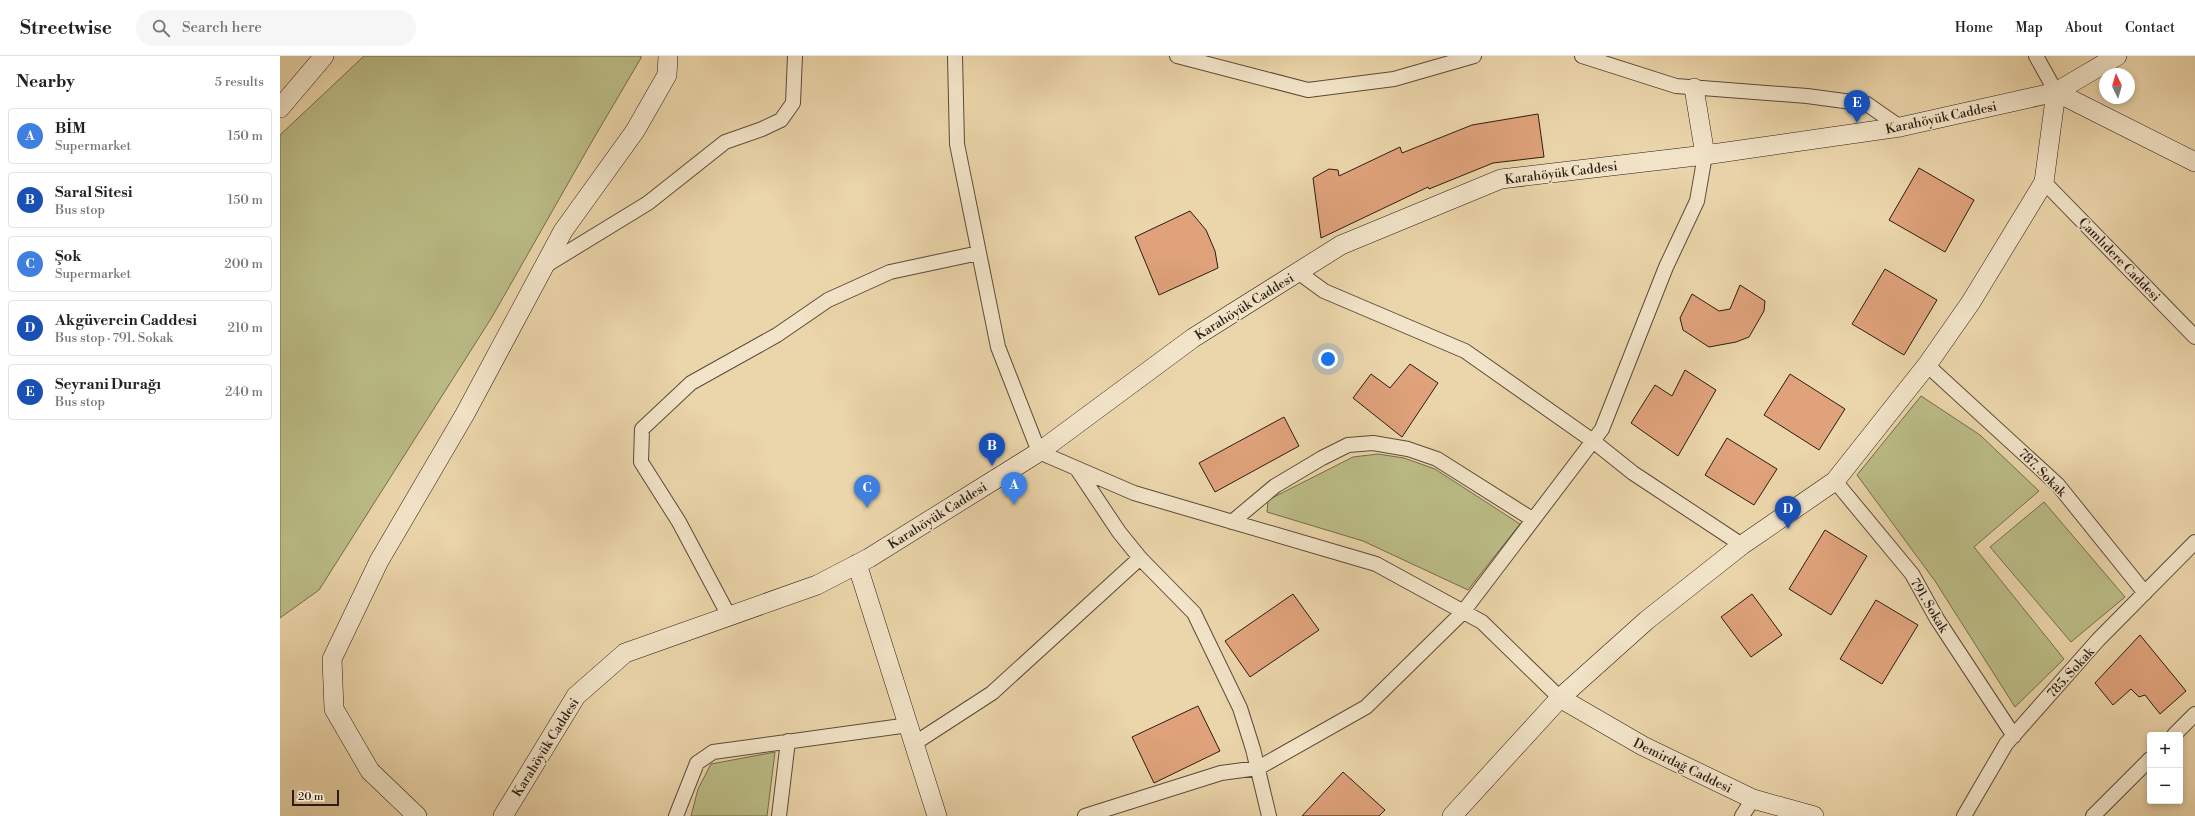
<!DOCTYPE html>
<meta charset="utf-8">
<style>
body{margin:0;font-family:"Libre Bodoni",serif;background:#f6f6f6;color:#222}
.controls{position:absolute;right:12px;bottom:12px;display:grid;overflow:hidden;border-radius:4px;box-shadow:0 2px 6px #0003}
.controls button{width:36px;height:36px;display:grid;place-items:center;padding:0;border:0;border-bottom:1px solid #e0e0e0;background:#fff;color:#222;font:20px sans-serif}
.compass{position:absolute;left:1819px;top:12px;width:36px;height:36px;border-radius:50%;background:#fff;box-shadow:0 2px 6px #0003;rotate:355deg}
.scale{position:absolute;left:12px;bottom:10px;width:47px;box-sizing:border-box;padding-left:4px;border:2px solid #2c1c13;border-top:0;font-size:11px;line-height:14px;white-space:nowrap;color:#2c1c13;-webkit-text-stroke:3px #f2e4c8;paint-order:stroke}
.you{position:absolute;left:1048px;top:303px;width:14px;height:14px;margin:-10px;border:3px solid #fff;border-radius:50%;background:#1a73e8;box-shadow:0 0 0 6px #1a73e833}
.badge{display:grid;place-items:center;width:26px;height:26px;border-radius:50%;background:#1a73e8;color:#fff;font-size:13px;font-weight:700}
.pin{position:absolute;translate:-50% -33px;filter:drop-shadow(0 1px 2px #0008)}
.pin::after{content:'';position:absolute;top:21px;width:14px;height:12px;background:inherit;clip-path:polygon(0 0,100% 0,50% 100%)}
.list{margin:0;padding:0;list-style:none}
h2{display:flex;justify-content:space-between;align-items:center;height:52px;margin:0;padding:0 16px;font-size:17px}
h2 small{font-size:13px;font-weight:400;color:#767676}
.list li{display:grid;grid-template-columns:26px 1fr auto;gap:12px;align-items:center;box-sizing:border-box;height:56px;margin:0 8px 8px;padding:0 8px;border:1px solid #e0e0e0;border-radius:4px}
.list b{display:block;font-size:15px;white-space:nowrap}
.list p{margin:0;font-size:13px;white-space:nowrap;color:#767676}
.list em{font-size:13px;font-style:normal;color:#767676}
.icon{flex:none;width:22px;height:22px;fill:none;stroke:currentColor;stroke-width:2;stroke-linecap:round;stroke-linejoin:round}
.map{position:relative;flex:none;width:1915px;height:760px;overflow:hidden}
header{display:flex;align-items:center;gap:24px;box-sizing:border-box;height:56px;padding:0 20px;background:#fff;border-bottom:1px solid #e0e0e0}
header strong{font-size:19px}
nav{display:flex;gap:22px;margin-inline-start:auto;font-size:14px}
.search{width:280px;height:36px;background:#f6f6f6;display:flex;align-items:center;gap:10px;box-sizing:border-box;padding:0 14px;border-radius:22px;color:#767676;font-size:15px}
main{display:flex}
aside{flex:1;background:#fff}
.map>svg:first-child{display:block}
</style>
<header>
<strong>Streetwise</strong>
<div class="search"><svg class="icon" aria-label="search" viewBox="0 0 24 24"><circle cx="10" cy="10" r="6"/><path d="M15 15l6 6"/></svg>Search here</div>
<nav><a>Home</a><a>Map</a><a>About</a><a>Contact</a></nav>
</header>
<main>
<aside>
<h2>Nearby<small>5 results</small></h2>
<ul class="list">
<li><span class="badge" style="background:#3f7fe0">A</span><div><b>BİM</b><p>Supermarket</p></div><em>150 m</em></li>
<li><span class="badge" style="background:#1a4fb4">B</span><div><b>Saral Sitesi</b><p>Bus stop</p></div><em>150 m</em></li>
<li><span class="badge" style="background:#3f7fe0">C</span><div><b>Şok</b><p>Supermarket</p></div><em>200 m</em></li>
<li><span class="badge" style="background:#1a4fb4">D</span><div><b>Akgüvercin Caddesi</b><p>Bus stop · 791. Sokak</p></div><em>210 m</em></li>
<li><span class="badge" style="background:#1a4fb4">E</span><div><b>Seyrani Durağı</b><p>Bus stop</p></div><em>240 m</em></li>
</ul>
</aside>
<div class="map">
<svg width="1915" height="760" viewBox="0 0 1915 760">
<rect width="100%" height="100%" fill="#ebd5aa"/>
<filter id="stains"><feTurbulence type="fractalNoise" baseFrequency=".005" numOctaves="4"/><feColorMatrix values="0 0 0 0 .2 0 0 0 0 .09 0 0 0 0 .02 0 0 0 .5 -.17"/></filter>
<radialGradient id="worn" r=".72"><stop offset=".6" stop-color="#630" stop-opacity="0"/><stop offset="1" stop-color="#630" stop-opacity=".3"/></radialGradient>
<path fill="#bbbc86" stroke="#746c4c" d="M84 0H361V2L311 87 212 261 39 534 0 562V79Z
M1641 340 1700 379 1759 435 1694 491 1784 603 1735 651 1655 525 1577 419Z
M1098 398 1124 402 1155 413 1240 468 1188 534 1083 485 987 456 988 444 1073 401Z
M1764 446 1845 541 1791 586 1710 491Z
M495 696 487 760H411L418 733 431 708Z"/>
<path fill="#dfa27b" stroke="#2c1c13" d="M1258 58 1264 101 1213 107 1149 133 1148 131 1041 182 1033 122 1049 113 1058 114 1059 120 1120 91 1122 97 1192 69Z
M1639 112 1694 144 1665 196 1609 164Z
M910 155 926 174 935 195 938 212 879 239 855 181Z
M1605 213 1657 244 1624 299 1572 268Z
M1460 229 1485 245 1484 255 1469 281 1456 286 1429 291 1403 274 1400 262 1412 238 1439 255 1450 253Z
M1130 308 1158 327 1122 381 1073 342 1091 318 1110 332Z
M1405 314 1436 334 1398 400 1351 367 1375 329 1392 340Z
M1510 318 1565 353 1539 394 1484 359Z
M1004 361 1019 390 935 436 919 407Z
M1447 382 1497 413 1474 449 1425 419Z
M1545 474 1587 500 1551 559 1509 533Z
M1013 538 1039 574 970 621 945 585Z
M1472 538 1502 579 1471 601 1441 561Z
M1596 544 1638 569 1602 628 1560 603Z
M1860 579 1906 635 1880 658 1865 639 1859 641 1851 633 1833 649 1815 627Z
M918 650 940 695 874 727 852 681Z
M1063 716 1105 754 1099 760H1022Z"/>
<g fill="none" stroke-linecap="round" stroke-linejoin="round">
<g stroke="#5c4a39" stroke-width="16">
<path id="street" d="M675 0 677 88 718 291 759 396 854 437 1096 508 1202 566 1280 642
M897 0 1028 34 1114 23 1194 0
M1302 0 1396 30 1527 40 1587 48 1620 71
M1756 0 1776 36
M1764 126 1915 281
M265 210 368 147 445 86 482 73 501 64 513 47 515 0
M1018 216 1044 235 1185 295 1313 385 1353 417 1462 489
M1647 309 1778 429 1865 537
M797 413 839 476 860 502 914 557 960 652 973 693 989 760
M1555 425 1632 518 1657 563 1734 680
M952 466 995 430 1042 402 1068 389 1093 387 1128 393 1157 403 1252 463
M449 560 399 466 361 406 362 373 411 327 497 279 548 244 610 216 699 197
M1894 679 1915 658
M635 687 712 637 860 502
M396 760 417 707 433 696 629 669
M499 760 508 685
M805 760 941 717 978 712 1086 651 1183 556 1322 373 1386 211 1417 145 1425 99
M1462 760 1473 743
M1684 760 1726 688 1818 584 1915 486
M1813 760 1870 703"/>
</g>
<g stroke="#2c1c13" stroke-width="20">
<path id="secondary" d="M1414 32 1425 99
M0 52 44 0
M577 508 657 760
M1280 642 1363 690 1473 743 1534 760
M137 760 90 715 54 653 52 603 99 505 185 358 283 175 355 75 387 19 388 0
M223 760 296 640 345 597 537 529 589 502 759 396 913 282 1061 189 1221 123 1425 99 1620 71 1776 36 1837 0
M1172 760 1280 642 1367 564 1462 489 1555 425 1647 309 1691 246 1764 126 1776 36 1915 106"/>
</g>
<use href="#street" stroke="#f2e4c8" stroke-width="14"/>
<use href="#secondary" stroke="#f2e4c8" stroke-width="19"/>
</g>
<g text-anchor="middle" stroke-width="3" stroke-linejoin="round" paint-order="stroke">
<g font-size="13" fill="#2c1c13" stroke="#f2e4c8">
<text transform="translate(1661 61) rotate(-12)" y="5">Karahöyük Caddesi</text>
<text transform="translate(1281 116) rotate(-7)" y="5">Karahöyük Caddesi</text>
<text transform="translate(1840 203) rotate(46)" y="5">Çamlıdere Caddesi</text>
<text transform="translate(964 250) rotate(-32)" y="5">Karahöyük Caddesi</text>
<text transform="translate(1763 416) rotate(45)" y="5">787. Sokak</text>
<text transform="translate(657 459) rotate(-32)" y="5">Karahöyük Caddesi</text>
<text transform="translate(1650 549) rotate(59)" y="5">791. Sokak</text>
<text transform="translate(1790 616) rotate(-48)" y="5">785. Sokak</text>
<text transform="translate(265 691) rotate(-58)" y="5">Karahöyük Caddesi</text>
<text transform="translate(1403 709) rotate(26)" y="5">Demirdağ Caddesi</text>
</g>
</g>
<rect width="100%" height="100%" filter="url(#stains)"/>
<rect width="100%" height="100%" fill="url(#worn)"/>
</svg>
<div class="controls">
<button>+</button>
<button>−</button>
</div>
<svg class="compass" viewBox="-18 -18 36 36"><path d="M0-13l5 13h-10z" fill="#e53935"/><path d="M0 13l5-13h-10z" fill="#767676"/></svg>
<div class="scale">20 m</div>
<div class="you"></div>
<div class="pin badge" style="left:734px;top:449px;background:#3f7fe0">A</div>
<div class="pin badge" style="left:712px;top:410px;background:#1a4fb4">B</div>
<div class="pin badge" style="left:587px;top:452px;background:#3f7fe0">C</div>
<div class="pin badge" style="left:1508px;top:473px;background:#1a4fb4">D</div>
<div class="pin badge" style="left:1577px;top:67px;background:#1a4fb4">E</div>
</div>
</main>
